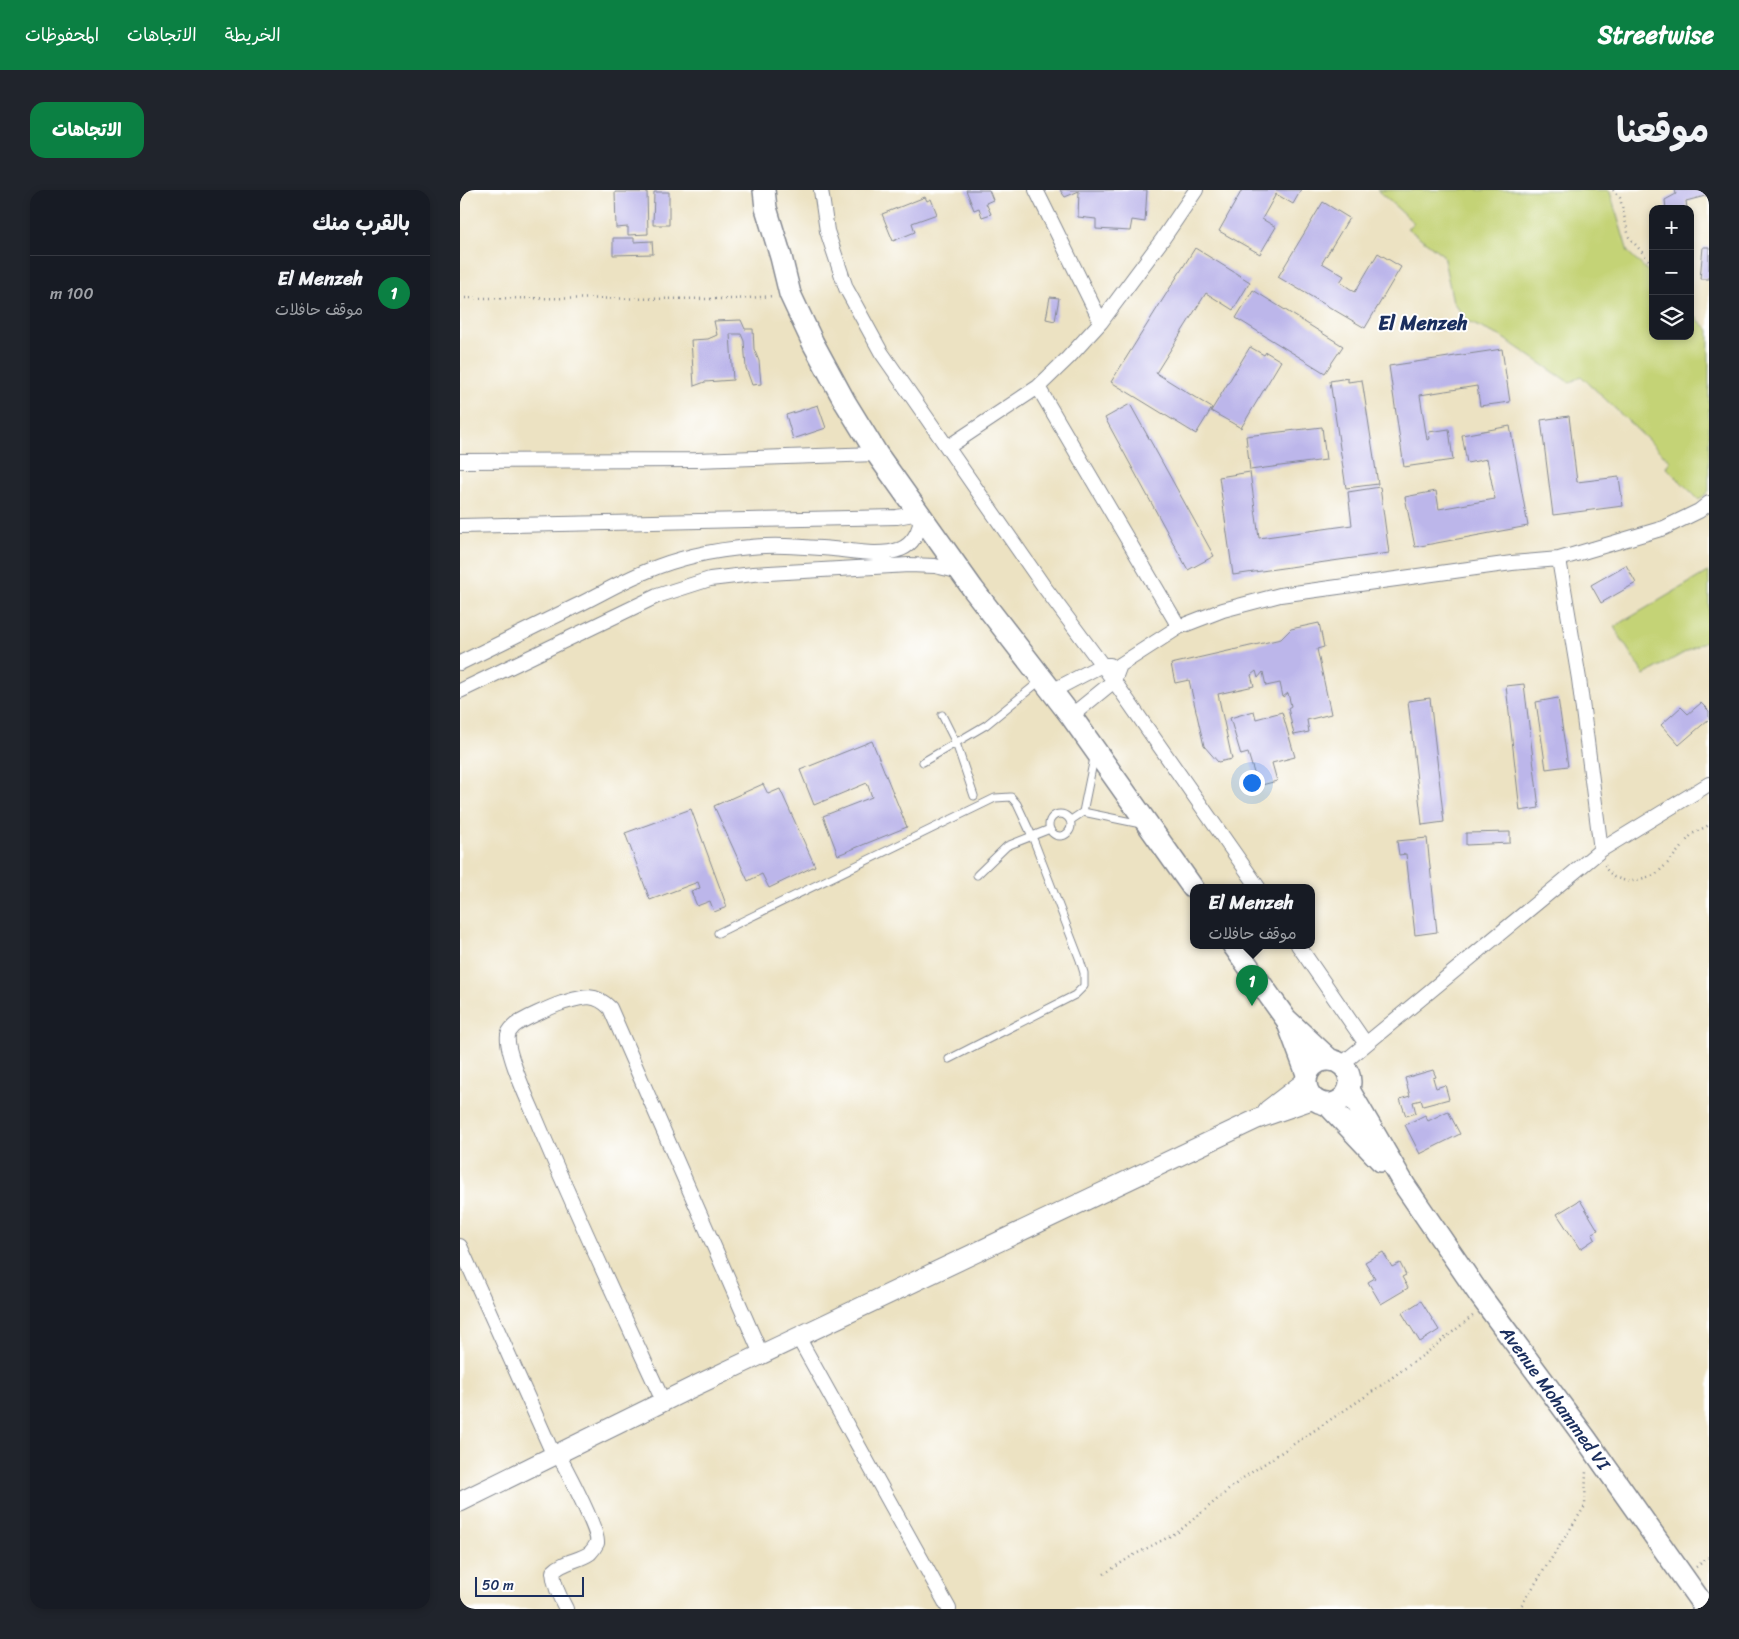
<!DOCTYPE html>
<html lang="ar">
<meta charset="utf-8">
<style>
body{margin:0;font-family:Sriracha,"Playpen Sans Arabic",sans-serif;background:#20242c;color:#f1f3f6;direction:rtl}
.controls{position:absolute;right:15px;top:15px;display:grid;overflow:hidden;border-radius:10px;box-shadow:0 2px 8px #0003}
.controls button{width:45px;height:45px;display:grid;place-items:center;padding:0;border:0;border-bottom:1px solid #363941;background:#171b24;color:#f1f3f6;font:25px sans-serif}
.scale{position:absolute;left:15px;bottom:12px;width:109px;box-sizing:border-box;padding-left:5px;border:2px solid #1b2f5e;border-top:0;font-size:14px;line-height:18px;white-space:nowrap;color:#1b2f5e;-webkit-text-stroke:4px #fff;paint-order:stroke}
.you{position:absolute;left:791px;top:592px;width:18px;height:18px;margin:-12px;border:4px solid #fff;border-radius:50%;background:#1a73e8;box-shadow:0 0 0 8px #1a73e833}
.badge{display:grid;place-items:center;width:32px;height:32px;border-radius:50%;background:#0b8043;color:#fff;font-size:16px;font-weight:700}
.pin{position:absolute;translate:-50% -41px;filter:drop-shadow(0 1px 2px #0008)}
.pin::after{content:'';position:absolute;top:26px;width:18px;height:15px;background:inherit;clip-path:polygon(0 0,100% 0,50% 100%)}
.popup{position:absolute;left:730px;top:694px;width:125px;height:65px;box-sizing:border-box;display:grid;place-content:center;border-radius:10px;background:#171b24;filter:drop-shadow(0 1px 4px #0005);font-size:16px;white-space:nowrap;color:#9ea1a6}
.popup b{font-size:19px;color:#f1f3f6}
.popup::after{content:'';position:absolute;left:50%;top:100%;margin-left:-10px;border:10px solid transparent;border-top-color:#171b24}
.list{margin:0;padding:0;list-style:none}
h2{display:flex;justify-content:space-between;align-items:center;height:65px;margin:0;padding:0 20px;font-size:21px}
h2 small{font-size:16px;font-weight:400;color:#9ea1a6}
.list li{display:grid;grid-template-columns:32px 1fr auto;gap:15px;align-items:center;box-sizing:border-box;height:75px;padding:0 20px;border-top:1px solid #363941}
.list b{display:block;font-size:19px;white-space:nowrap}
.list p{margin:0;font-size:16px;white-space:nowrap;color:#9ea1a6}
.list em{font-size:16px;font-style:normal;color:#9ea1a6}
.icon{flex:none;width:28px;height:28px;fill:none;stroke:currentColor;stroke-width:2;stroke-linecap:round;stroke-linejoin:round}
.map{position:relative;flex:none;width:1249px;height:1419px;overflow:hidden;direction:ltr;border-radius:15px}
header{display:flex;align-items:center;gap:30px;box-sizing:border-box;height:70px;padding:0 25px;background:#0b8043;color:#fff}
header strong{font-size:24px}
nav{display:flex;gap:28px;margin-inline-start:auto;font-size:18px}
.intro{display:flex;align-items:center;justify-content:space-between;box-sizing:border-box;height:120px;padding:0 30px}
h1{margin:0;font-size:35px}
.button{padding:12px 22px;border-radius:15px;background:#0b8043;color:#fff;font-size:18px;font-weight:700}
main{display:flex;gap:30px;padding:0 30px}
aside{flex:1;background:#171b24;border-radius:15px;box-shadow:0 2px 8px #0003}
.map>svg:first-child{display:block}
</style>
<header>
<strong>Streetwise</strong>
<nav><a>الخريطة</a><a>الاتجاهات</a><a>المحفوظات</a></nav>
</header>
<div class="intro"><h1>موقعنا</h1><a class="button">الاتجاهات</a></div>
<main>
<div class="map">
<svg width="1249" height="1419" viewBox="0 0 1249 1419">
<rect width="100%" height="100%" fill="#fff"/>
<filter id="ink" filterUnits="userSpaceOnUse"><feTurbulence type="fractalNoise" baseFrequency=".02" numOctaves="2"/><feDisplacementMap in="SourceGraphic" scale="10" xChannelSelector="R" yChannelSelector="G"/><feConvolveMatrix kernelMatrix="1 2 1 2 8 2 1 2 1" color-interpolation-filters="sRGB"/></filter>
<filter id="wash" filterUnits="userSpaceOnUse"><feTurbulence type="fractalNoise" baseFrequency=".0096" numOctaves="4" result="noise"/><feDisplacementMap in="SourceGraphic" scale="20" xChannelSelector="R" yChannelSelector="G"/><feGaussianBlur stdDeviation="1.12" result="paint"/><feColorMatrix in="noise" values="0 0 0 0 0 0 0 0 0 0 0 0 0 0 0 0 0 1.4 0 .05"/><feComposite in="paint" operator="in"/></filter>
<g filter="url(#wash)">
<rect width="100%" height="100%" fill="#ece2c2"/>
<path fill="#c4d376" stroke="#70816a" d="M917 0H1147L1150 2 1168 62 1193 86V146H1230V122L1249 140V301L1239 310 1206 277 1210 271 1121 186 1110 193 1040 146 1008 132 993 112 983 65 947 38 954 33Z
M1249 381V449L1184 485 1154 437Z"/>
<g id="blocks">
<path fill="#bcb6ea" d="M506 0H529L533 10 526 13 531 24 522 27 519 18 514 20Z
M600 0H687L685 32 672 30 670 41 636 39V29L618 27 619 1 605 7Z
M782 0H841L833 14 816 4 802 29 816 37 800 64 759 41Z
M1215 0H1249V5L1226 11 1227 19H1206L1205 10 1216 4Z
M155 2H187L188 44 168 45V37L156 38Z
M194 2H209V35H193Z
M465 7 467 11 471 9 477 24 452 33 455 42 433 51 422 24Z
M863 12 889 28 862 73 884 86 880 92 895 102 918 63 941 77 905 138 818 87Z
M153 48H174V52L192 51 193 64 153 65Z
M1243 57H1249V89H1240Z
M735 58 790 92 773 120 746 103 696 183 752 218 736 244 651 192Z
M793 100 883 156 865 183 776 128Z
M590 107 599 108 595 131 586 129Z
M281 130 285 139H293L294 159 299 171 301 194 292 195 286 178 284 151 281 144H270L273 190 245 192 234 196 231 150 248 149 257 145 254 131Z
M790 157 804 165 806 162 821 171 781 238 751 221Z
M1042 159 1050 212 1020 216 1017 196 960 205 967 250 970 249 969 242 989 239 993 270 944 277 929 176Z
M888 188V192L902 190 918 294 886 298 870 191Z
M670 214 754 366 728 380 645 228Z
M358 215 366 238 333 249 326 225Z
M1109 226 1117 292 1159 287 1163 316 1093 325 1081 230Z
M1050 236 1068 336 955 357 945 307 976 301 979 319 1035 309 1027 269 1007 273 1002 245Z
M862 237 866 270 790 280 786 246Z
M790 282 799 348 892 335 888 302 920 297 929 363 773 385 759 287Z
M1166 375 1176 393 1141 413 1131 395Z
M859 433 864 457 857 459 871 524 847 530 849 542 834 545 828 518 831 516 828 503 823 507 820 493 806 496 803 482 798 488 796 481 791 485 794 496 758 504 772 569 758 572 744 556 729 490 715 493 711 474 821 449 831 439Z
M1064 494 1079 618 1060 621 1046 496Z
M970 508 984 632 962 635 948 511Z
M1098 508 1108 576 1086 579 1076 512Z
M1241 513 1249 521V529L1219 555 1201 535 1221 517 1228 524Z
M794 521 796 529 822 522 835 567 812 573 817 591 798 596 788 563 781 565 770 528Z
M412 551 447 637 378 665 363 626 412 607 407 593 354 615 340 580Z
M303 594 308 604 320 599 355 676 309 698 302 684 288 691 254 616Z
M231 619 267 717 254 722 250 711 237 716 231 701 240 698 238 692 190 710 165 643Z
M1050 642V653L1006 655V643Z
M967 648 977 742 955 745 946 664 939 665 937 651Z
M973 880 976 887 973 888 976 898 985 895 989 909 963 916 961 910 953 912 956 923 946 926 940 909 950 906 945 888Z
M988 921 1000 944 960 964 945 935 965 925 968 931Z
M1120 1010 1138 1040 1132 1043 1135 1049 1120 1059 1097 1024Z
M923 1062 932 1077 940 1073 946 1085 942 1087 948 1098 921 1114 908 1092 915 1088 905 1072Z
M961 1111 979 1140 960 1152 942 1123Z"/>
</g>
</g>
<g filter="url(#ink)">
<use href="#blocks" fill-opacity="0" stroke="#848890" stroke-width="1"/>
<g fill="none" stroke-linecap="round" stroke-linejoin="round">
<g stroke="#848890" stroke-width="9">
<path id="lane" d="M482 525 496 553 514 606
M463 572 526 535 580 491
M623 622 681 634
M589 635a11 11 0 1 1 22 0a11 11 0 1 1-22 0Z
M611 630 623 622 634 568
M517 685 547 656 590 639
M258 743 535 608 551 607 557 614 572 646 620 770 624 783V796L615 805 489 869"/>
</g>
<g stroke="#848890" stroke-width="16">
<path id="street" d="M361 0 367 41 386 98 421 162 585 398 654 491 798 697
M576 0 641 132
M578 197 719 437
M488 257 578 197 608 168 641 132 702 50 736 0
M0 271 236 270 417 264
M0 336 437 327 459 323
M1099 369 1119 489 1141 660
M0 473C39 454 77 435 116 416 139 405 162 391 187 381 220 367 254 360 290 357 317 354 345 357 373 359 394 361 420 367 441 359 455 353 460 339 462 325
M0 501 197 406 250 389 293 384 449 375 475 376 501 382
M592 501 642 475H650
M611 526 654 491 660 475 719 437 763 420 820 405 1052 373 1099 369 1204 338 1239 321 1249 313
M838 755 906 854 1141 660 1249 594
M882 874 906 854
M0 1056 94 1266
M338 1147 489 1419
M203 1211C160 1118 117 1026 77 931 70 915 45 861 48 845 48 843 52 838 54 836 61 830 93 816 102 813 123 807 134 802 150 818L301 1164
M98 1264C105 1277 140 1342 137 1353 136 1355 132 1361 130 1363 119 1371 103 1371 93 1382 94 1396 100 1407 106 1419"/>
</g>
<g stroke="#848890" stroke-width="21">
<path id="secondary" d="M808 920 846 891
M0 1312 235 1196 797 929 854 909"/>
</g>
<g stroke="#848890" stroke-width="24">
<path id="primary" d="M304 0 306 18 321 67 330 104 353 153 385 212 417 264 513 399 611 526 733 698
M773 755 826 829 869 869
M828 833 847 884
M846 892a22 22 0 1 1 44 0a22 22 0 1 1-44 0Z
M889 900 945 996 1019 1104 1126 1249 1246 1419
M867 914 921 971"/>
</g>
<path stroke="#848890" stroke-width="2.5" stroke-dasharray="1 4" stroke-linecap="butt" d="M1153 0 1160 8 1169 47 1193 75
M0 108 275 109 313 106
M1145 675 1146 679 1154 687 1169 692 1195 685 1209 672 1232 644 1249 635
M1236 1377 1249 1367
M644 1384 672 1366 718 1342 783 1288 906 1206 965 1164 1014 1125
M1059 1419 1125 1316 1126 1280"/>
<use href="#lane" stroke="#fff" stroke-width="7"/>
<use href="#street" stroke="#fff" stroke-width="14"/>
<use href="#secondary" stroke="#fff" stroke-width="19"/>
<use href="#primary" stroke="#fff" stroke-width="21"/>
</g>
</g>
<g text-anchor="middle" stroke-width="4" stroke-linejoin="round" paint-order="stroke">
<g font-size="18" fill="#1b2f5e" stroke="#fff">
<text transform="translate(1095 1208) rotate(54)" y="6">Avenue Mohammed VI</text>
</g>
<g font-size="20" font-weight="bold" fill="#1b2f5e" stroke="#fff">
<text x="963" y="140">El Menzeh</text>
</g>
</g>
</svg>
<div class="controls">
<button>+</button>
<button>−</button>
<button><svg class="icon" aria-label="layers" viewBox="0 0 24 24"><path d="M12 4l9 5-9 5-9-5zM3 14l9 5 9-5"/></svg></button>
</div>
<div class="scale">50 m</div>
<div class="you"></div>
<div class="pin badge" style="left:792px;top:816px">1</div>
<div class="popup"><b>El Menzeh</b>موقف حافلات</div>
</div>
<aside>
<h2>بالقرب منك<small></small></h2>
<ul class="list">
<li><span class="badge">1</span><div><b>El Menzeh</b><p>موقف حافلات</p></div><em>100 m</em></li>
</ul>
</aside>
</main>
